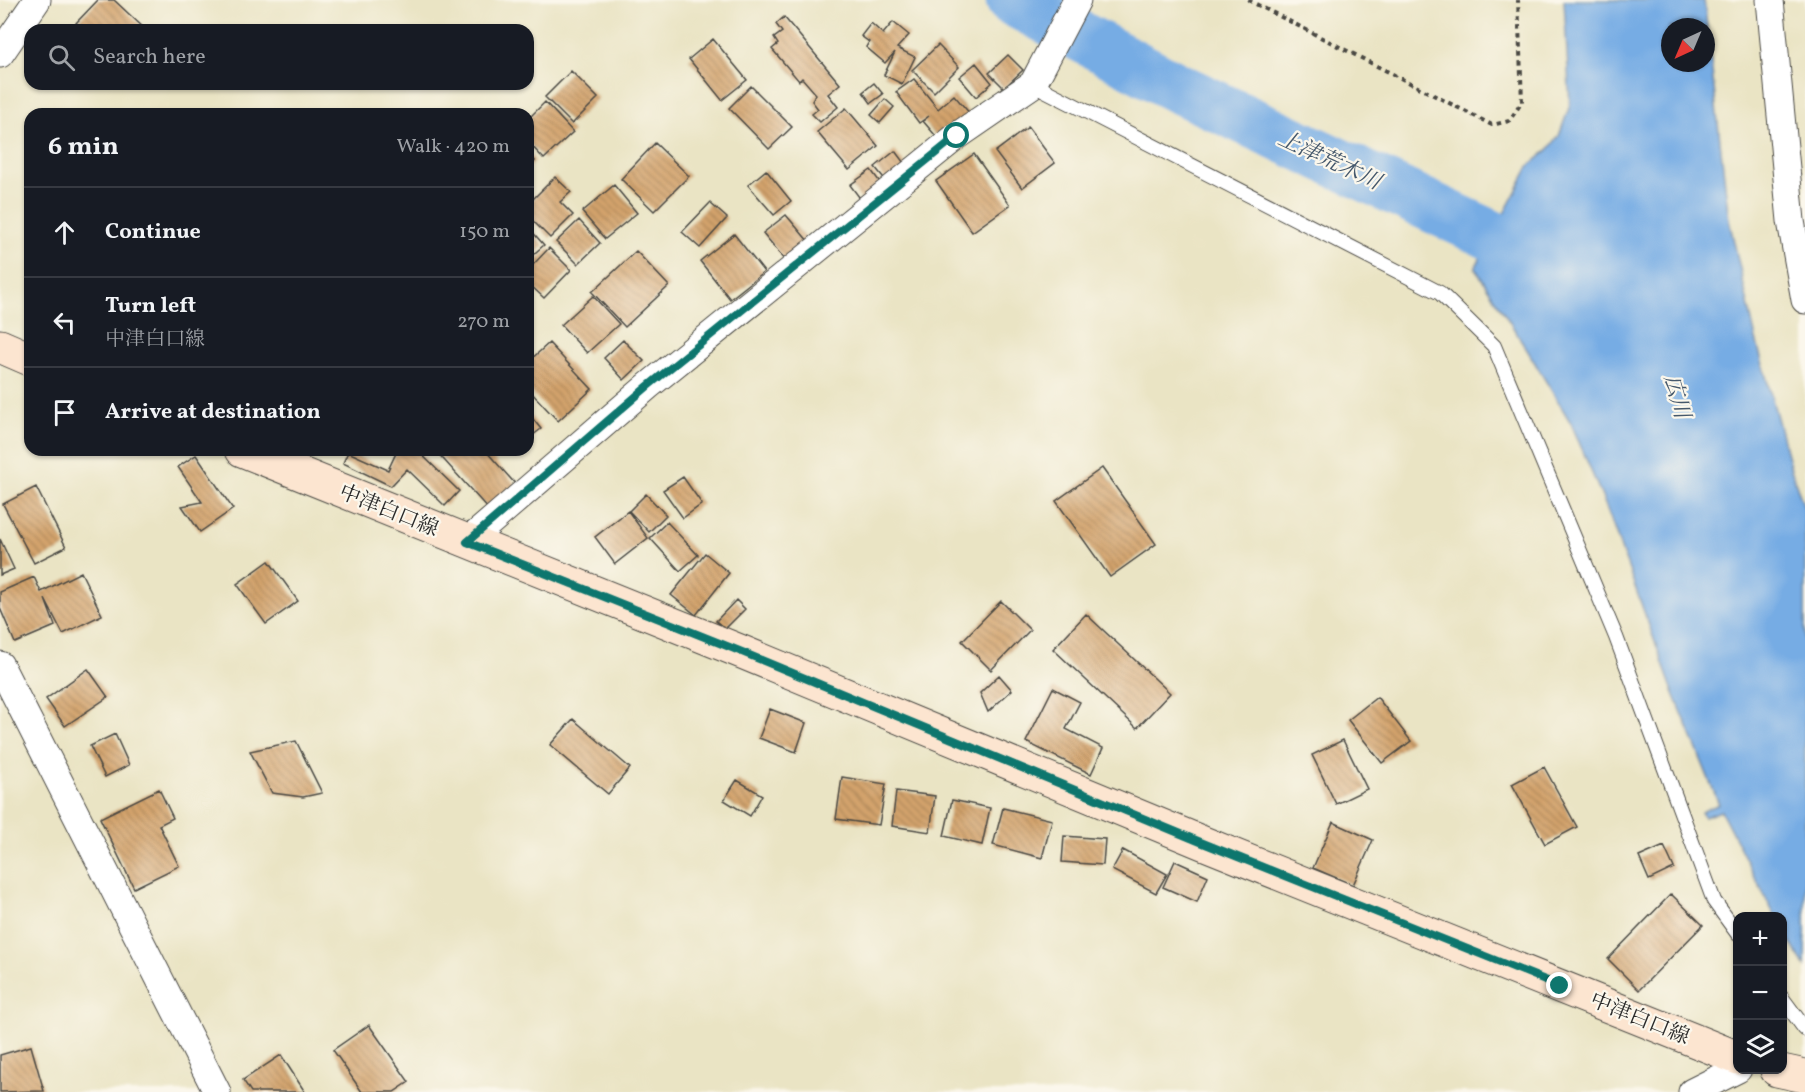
<!DOCTYPE html>
<meta charset="utf-8">
<style>
body{margin:0;font-family:Vollkorn,"Noto Serif JP",serif;background:#242831;color:#f1f3f6}
.controls{position:absolute;right:18px;bottom:18px;display:grid;overflow:hidden;border-radius:12px;box-shadow:0 2px 4px #0004}
.controls button{width:54px;height:54px;display:grid;place-items:center;padding:0;border:0;border-bottom:2px solid #363941;background:#171b24;color:#f1f3f6;font:30px sans-serif}
.compass{position:absolute;left:1661px;top:18px;width:54px;height:54px;border-radius:50%;background:#171b24;box-shadow:0 2px 4px #0004;rotate:224deg}
.stop{position:absolute;width:18px;height:18px;margin:-14px;border:4px solid #0f766e;border-radius:50%;background:#fff}
.stop.end{background:#0f766e;border-color:#fff;box-shadow:0 2px 6px #0008}
.list{margin:0;padding:0;list-style:none}
h2{display:flex;justify-content:space-between;align-items:center;height:78px;margin:0;padding:0 24px;font-size:26px}
h2 small{font-size:20px;font-weight:400;color:#9ea1a6}
.list li{display:grid;grid-template-columns:39px 1fr auto;gap:18px;align-items:center;box-sizing:border-box;height:90px;padding:0 24px;border-top:2px solid #363941}
.list b{display:block;font-size:22px;white-space:nowrap}
.list p{margin:0;font-size:20px;white-space:nowrap;color:#9ea1a6}
.list em{font-size:20px;font-style:normal;color:#9ea1a6}
.icon{flex:none;width:33px;height:33px;fill:none;stroke:currentColor;stroke-width:2;stroke-linecap:round;stroke-linejoin:round}
.map{position:relative;flex:none;width:1805px;height:1092px;overflow:hidden}
.search{position:absolute;background:#171b24;box-shadow:0 2px 4px #0004;left:24px;top:24px;width:510px;height:66px;display:flex;align-items:center;gap:15px;box-sizing:border-box;padding:0 21px;border-radius:18px;color:#9ea1a6;font-size:22px}
.panel{position:absolute;background:#171b24;box-shadow:0 2px 4px #0004;left:24px;top:108px;width:510px;height:348px;border-radius:18px}
.map>svg:first-child{display:block}
</style>
<div class="map">
<svg width="1805" height="1092" viewBox="0 0 1805 1092">
<defs>
<pattern id="building-back-hatch" width="6" height="6" patternUnits="userSpaceOnUse" patternTransform="scale(1.5)"><rect width="6" height="6" fill="#d3a36c"/><path d="M-1 5l2 2M0 0l6 6M5-1l2 2" fill="none" stroke="#ab8559"/></pattern>
</defs>
<rect width="100%" height="100%" fill="#fbf7ec"/>
<filter id="ink" filterUnits="userSpaceOnUse"><feTurbulence type="fractalNoise" baseFrequency=".0167" numOctaves="2"/><feDisplacementMap in="SourceGraphic" scale="12" xChannelSelector="R" yChannelSelector="G"/><feConvolveMatrix kernelMatrix="1 2 1 2 8 2 1 2 1" color-interpolation-filters="sRGB"/></filter>
<filter id="wash" filterUnits="userSpaceOnUse"><feTurbulence type="fractalNoise" baseFrequency=".008" numOctaves="4" result="noise"/><feDisplacementMap in="SourceGraphic" scale="24" xChannelSelector="R" yChannelSelector="G"/><feGaussianBlur stdDeviation="1.35" result="paint"/><feColorMatrix in="noise" values="0 0 0 0 0 0 0 0 0 0 0 0 0 0 0 0 0 1.4 0 .05"/><feComposite in="paint" operator="in"/></filter>
<g filter="url(#wash)">
<rect width="100%" height="100%" fill="#eae4c4"/>
<path fill="#76ace4" stroke="#506c88" stroke-width="1.5" fill-rule="evenodd" d="M1564 0H1704L1729 220 1756 339 1790 466 1805 510V966L1783 931 1782 916H1775L1721 811 1704 817 1701 812 1719 804 1671 686 1605 504 1571 423 1523 343 1475 268 1530 165 1548 150 1559 136 1570 105ZM1670 27H1706V63H1670Z"/>
<g fill="none" stroke-linecap="round" stroke-linejoin="round">
<path stroke="#76ace4" stroke-width="51" d="M1011 0 1178 88 1555 265"/>
</g>
<g id="blocks">
<path fill="url(#building-back-hatch)" d="M98 0H114L146 30H84L76 23Z
M784 17 840 84 828 94 838 107 820 122 812 114 818 109 812 101 816 94 802 78 799 81 772 49 778 44 774 38 782 32 776 24Z
M893 22 909 35 897 48 915 57 902 84 884 75 895 52 885 63 866 47 869 42 861 36 871 23 883 34Z
M713 39 747 80 722 100 689 59Z
M938 45 959 67 934 92 912 70Z
M1008 55 1023 70 1004 88 989 73Z
M976 63 992 83 976 97 959 77Z
M571 71 598 98 572 124 545 97Z
M914 79 938 109 954 95 971 115 941 142 923 121 929 116 919 123 896 92Z
M874 83 883 94 871 103 863 92Z
M751 86 792 127 769 149 729 108Z
M885 99 894 107 880 123 871 115Z
M545 102 573 132 544 159 528 142V119Z
M846 108 878 146 849 170 817 132Z
M1028 127 1055 163 1022 188 995 152Z
M655 143 689 176 654 211 621 179Z
M895 151 907 167 887 182 875 167Z
M528 154 535 161 528 168Z
M974 154 1010 205 972 232 936 181Z
M766 170 791 201 774 215 748 185Z
M871 170 882 185 862 201 850 185Z
M555 177 571 192 560 202 573 215 550 238 528 216V204Z
M614 185 637 213 605 239 582 212Z
M710 203 727 218 700 248 682 232Z
M786 215 809 242 786 261 763 233Z
M579 220 600 243 578 264 556 242Z
M528 227 544 245 528 259Z
M734 234 764 272 730 299 700 261Z
M549 248 571 270 544 298 528 283V270Z
M636 251 669 286 625 327 592 292Z
M593 296 619 324 587 353 561 325Z
M623 340 644 361 624 380 604 358Z
M549 343 592 389 558 421 528 389V362Z
M528 413 541 429 528 439Z
M395 450H417L459 491 445 506 407 469 391 486 343 463 348 452 388 470 397 451Z
M435 450H485L518 487 490 511Z
M196 455 233 509 200 532 182 506 202 502 178 467Z
M1102 468 1156 544 1110 577 1056 501Z
M683 477 702 504 683 518 663 490Z
M36 487 66 547 34 563 3 504Z
M646 494 666 515 649 532 629 511Z
M628 511 648 538 615 564 595 537Z
M667 522 698 555 680 571 650 538Z
M0 539 14 569 0 575Z
M705 553 729 573 696 615 671 595Z
M269 561 298 601 266 624 237 584Z
M81 572 102 615 63 634 45 599 55 626 15 643 0 608V592L34 577 41 592Z
M736 600 745 609 725 629 716 621Z
M1001 601 1030 630 991 670 962 641Z
M1086 614 1170 693 1137 728 1053 649Z
M88 669 108 697 65 726 46 699Z
M999 675 1012 690 988 712 980 693Z
M1053 688 1080 702 1066 729 1103 748 1091 774 1026 742Z
M1377 697 1411 741 1382 763 1348 720Z
M770 709 806 723 796 752 759 738Z
M573 719 630 768 608 794 550 745Z
M115 734 129 765 105 777 90 746Z
M1343 740 1367 789 1336 804 1312 755Z
M296 741 322 793 303 797 272 793 250 751Z
M1544 767 1577 827 1545 844 1512 784Z
M842 777 886 784 879 825 836 819Z
M737 780 762 795 750 816 724 800Z
M159 789 173 818 159 825 179 866 134 888 100 818Z
M896 791 935 796 930 832 892 826Z
M952 800 990 808 982 845 944 836Z
M1003 808 1052 820 1042 858 993 845Z
M1333 822 1373 840 1353 885 1313 868Z
M1064 836 1105 839 1103 865 1062 862Z
M1664 846 1674 868 1649 880 1639 857Z
M1123 850 1167 874 1156 893 1112 870Z
M1175 861 1208 876 1197 902 1163 887Z
M1671 894 1703 925 1639 990 1608 959Z
M369 1025 409 1082 394 1092H362L333 1050Z
M31 1046 44 1091 0 1092V1055Z
M281 1055 305 1092H251L243 1080Z"/>
</g>
</g>
<g filter="url(#ink)">
<use href="#blocks" fill-opacity="0" stroke="#484742" stroke-width="1.5"/>
<g fill="none" stroke-linecap="round" stroke-linejoin="round">
<g stroke="#484742" stroke-width="16">
<path id="service" d="M1033 84 1440 293 1494 346 1616 637 1714 901 1738 934
M1782 998 1805 1029"/>
</g>
<g stroke="#484742" stroke-width="29">
<path id="minor" d="M1770 0 1791 221 1805 300
M0 54 37 0
M467 542 648 386 957 136 1033 84 1077 0
M0 665 217 1092
M1692 1092 1738 1069"/>
</g>
<g stroke="#484742" stroke-width="35">
<path id="secondary" d="M0 346 30 359
M242 450 742 652 1203 843 1738 1058
M1777 1070 1805 1076"/>
</g>
<path stroke="#484742" stroke-width="4" stroke-dasharray="4.5 4.5" stroke-linecap="butt" d="M1248 0 1492 125 1509 121 1522 102 1518 0"/>
<use href="#service" stroke="#fff" stroke-width="14"/>
<use href="#minor" stroke="#fff" stroke-width="27"/>
<use href="#secondary" stroke="#fce5d0" stroke-width="33"/>
</g>
</g>
<g fill="none" stroke-linecap="round" stroke-linejoin="round" filter="url(#ink)">
<path stroke="#0f766e" stroke-width="8" d="M957 136 648 386 467 542 742 652 1203 843 1560 986"/>
</g>
<g text-anchor="middle" stroke-width="4.5" stroke-linejoin="round" paint-order="stroke">
<g font-size="21" fill="#2b2b2b" stroke="#fbf7ec">
<text transform="translate(389 510) rotate(22)" y="7">中津白口線</text>
<text transform="translate(1640 1018) rotate(22)" y="7">中津白口線</text>
</g>
<g font-size="22" font-style="italic" fill="#45586c" stroke="#fbf7ec">
<text transform="translate(1330 159) rotate(25)" y="8">上津荒木川</text>
<text transform="translate(1678 396) rotate(74)" y="8">広川</text>
</g>
</g>
</svg>
<div class="controls">
<button>+</button>
<button>−</button>
<button><svg class="icon" aria-label="layers" viewBox="0 0 24 24"><path d="M12 4l9 5-9 5-9-5zM3 14l9 5 9-5"/></svg></button>
</div>
<svg class="compass" viewBox="-18 -18 36 36"><path d="M0-13l5 13h-10z" fill="#e53935"/><path d="M0 13l5-13h-10z" fill="#9ea1a6"/></svg>
<div class="stop" style="left:957px;top:136px"></div>
<div class="stop end" style="left:1560px;top:986px"></div>
<div class="search"><svg class="icon" aria-label="search" viewBox="0 0 24 24"><circle cx="10" cy="10" r="6"/><path d="M15 15l6 6"/></svg>Search here</div>
<section class="panel">
<h2>6 min<small>Walk · 420 m</small></h2>
<ul class="list">
<li><svg class="icon" aria-label="ahead" viewBox="0 0 24 24"><path d="M12 20V5M6 11l6-6 6 6"/></svg><div><b>Continue</b></div><em>150 m</em></li>
<li><svg class="icon" aria-label="left" viewBox="0 0 24 24"><path d="M17 20v-9H6M10 6l-5 5 5 5"/></svg><div><b>Turn left</b><p>中津白口線</p></div><em>270 m</em></li>
<li><svg class="icon" aria-label="arrive" viewBox="0 0 24 24"><path d="M6 21V4h12l-3 4 3 4H6"/></svg><div><b>Arrive at destination</b></div></li>
</ul>
</section>
</div>
